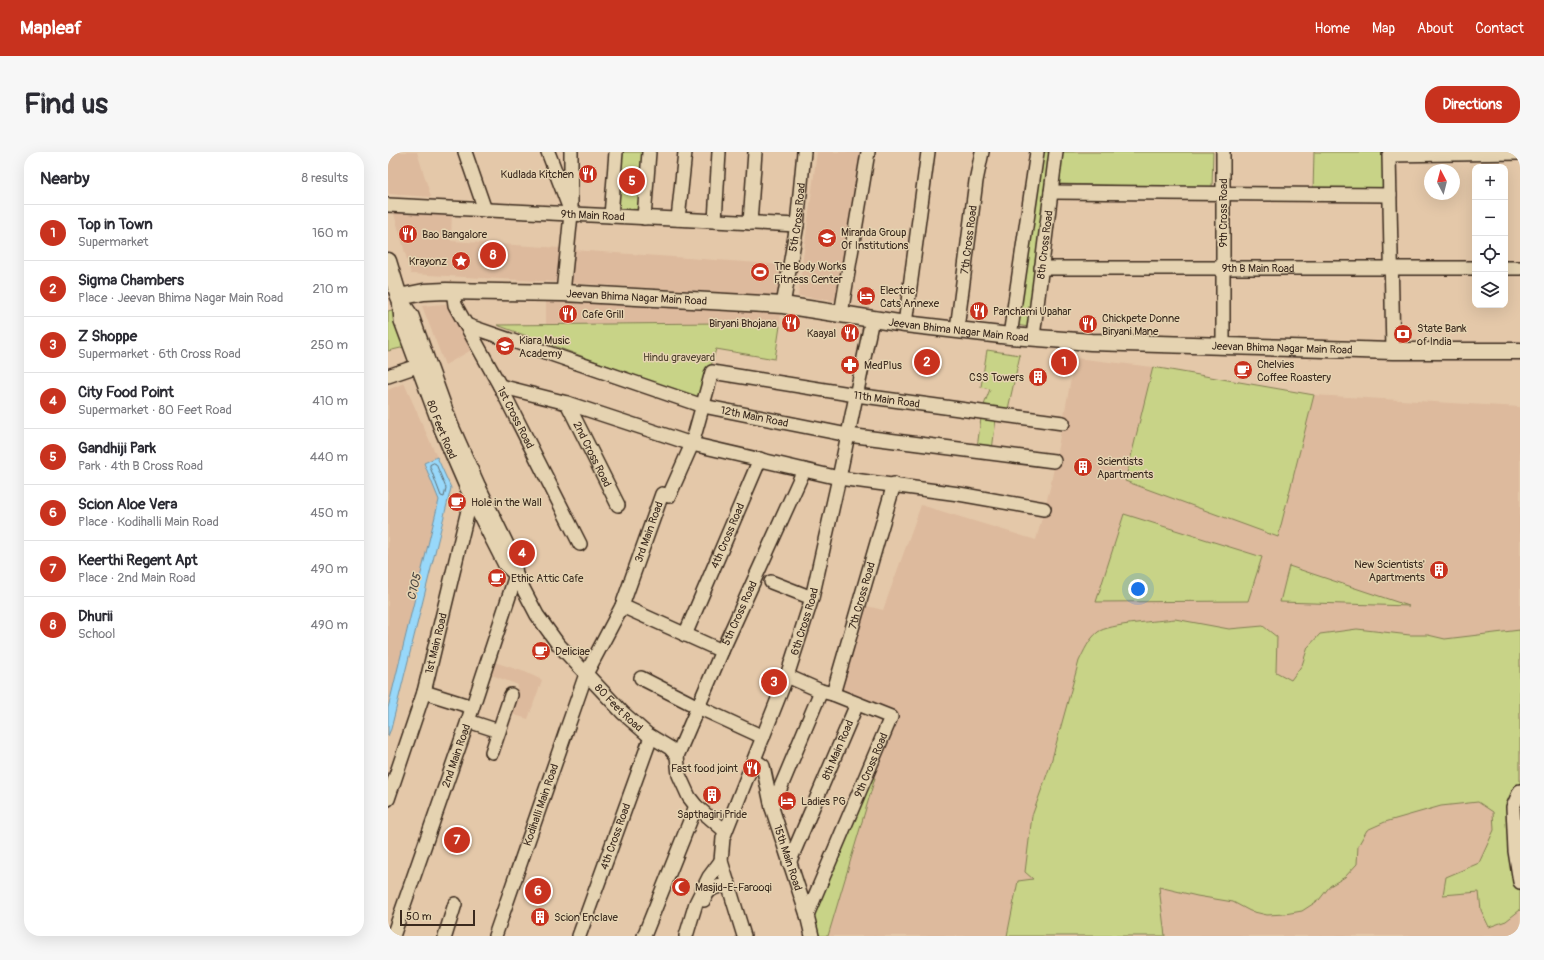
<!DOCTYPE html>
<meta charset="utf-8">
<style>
body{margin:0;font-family:Pangolin,sans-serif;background:#f7f7f7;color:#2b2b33}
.controls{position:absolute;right:12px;top:12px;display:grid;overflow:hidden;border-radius:8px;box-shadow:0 4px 16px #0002}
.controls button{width:36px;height:36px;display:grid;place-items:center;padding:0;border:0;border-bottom:1px solid #e1e1e2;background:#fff;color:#2b2b33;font:20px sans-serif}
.compass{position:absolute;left:1036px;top:12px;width:36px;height:36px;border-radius:50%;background:#fff;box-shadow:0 4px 16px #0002;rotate:353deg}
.scale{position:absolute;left:12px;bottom:10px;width:75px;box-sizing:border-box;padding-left:4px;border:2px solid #3b2a1e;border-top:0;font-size:11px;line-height:14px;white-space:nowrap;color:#3b2a1e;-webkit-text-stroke:3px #e5d3b1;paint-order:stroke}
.you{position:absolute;left:750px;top:437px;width:14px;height:14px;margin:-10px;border:3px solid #fff;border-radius:50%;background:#1a73e8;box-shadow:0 0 0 6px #1a73e833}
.badge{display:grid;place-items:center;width:26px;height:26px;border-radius:50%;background:#c8321e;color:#fff;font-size:13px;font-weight:700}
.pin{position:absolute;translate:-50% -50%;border:2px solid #fff;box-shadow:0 1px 4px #0006}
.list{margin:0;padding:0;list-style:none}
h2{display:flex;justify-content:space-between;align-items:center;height:52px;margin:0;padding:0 16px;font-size:17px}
h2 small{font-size:13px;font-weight:400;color:#7c7c81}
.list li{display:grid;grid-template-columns:26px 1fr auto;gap:12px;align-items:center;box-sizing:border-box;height:56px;padding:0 16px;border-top:1px solid #e1e1e2}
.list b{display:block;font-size:15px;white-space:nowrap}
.list p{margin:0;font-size:13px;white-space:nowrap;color:#7c7c81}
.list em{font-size:13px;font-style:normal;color:#7c7c81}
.icon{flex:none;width:22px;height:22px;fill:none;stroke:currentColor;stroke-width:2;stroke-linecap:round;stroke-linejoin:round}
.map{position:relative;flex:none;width:1132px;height:784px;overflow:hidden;border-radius:16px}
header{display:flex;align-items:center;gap:24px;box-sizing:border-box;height:56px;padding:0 20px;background:#c8321e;color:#fff}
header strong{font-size:19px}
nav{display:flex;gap:22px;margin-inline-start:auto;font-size:14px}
.intro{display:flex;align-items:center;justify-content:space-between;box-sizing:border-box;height:96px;padding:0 24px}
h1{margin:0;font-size:28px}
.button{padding:10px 18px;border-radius:16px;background:#c8321e;color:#fff;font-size:14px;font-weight:700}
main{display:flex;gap:24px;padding:0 24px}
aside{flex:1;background:#fff;border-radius:16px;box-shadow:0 4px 16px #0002}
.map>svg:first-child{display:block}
</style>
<header>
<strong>Mapleaf</strong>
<nav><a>Home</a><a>Map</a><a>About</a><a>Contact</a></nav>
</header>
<div class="intro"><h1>Find us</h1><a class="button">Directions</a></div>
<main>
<aside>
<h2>Nearby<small>8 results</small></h2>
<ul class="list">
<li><span class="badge">1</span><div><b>Top in Town</b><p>Supermarket</p></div><em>160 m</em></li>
<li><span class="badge">2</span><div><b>Sigma Chambers</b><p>Place · Jeevan Bhima Nagar Main Road</p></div><em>210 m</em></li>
<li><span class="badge">3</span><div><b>Z Shoppe</b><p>Supermarket · 6th Cross Road</p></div><em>250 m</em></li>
<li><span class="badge">4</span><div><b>City Food Point</b><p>Supermarket · 80 Feet Road</p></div><em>410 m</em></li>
<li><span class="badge">5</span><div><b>Gandhiji Park</b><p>Park · 4th B Cross Road</p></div><em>440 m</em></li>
<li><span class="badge">6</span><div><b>Scion Aloe Vera</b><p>Place · Kodihalli Main Road</p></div><em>450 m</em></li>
<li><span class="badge">7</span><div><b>Keerthi Regent Apt</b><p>Place · 2nd Main Road</p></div><em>490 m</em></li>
<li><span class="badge">8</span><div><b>Dhurii</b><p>School</p></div><em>490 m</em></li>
</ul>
</aside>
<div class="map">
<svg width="1132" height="784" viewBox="0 0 1132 784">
<rect width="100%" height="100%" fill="#e4c8a9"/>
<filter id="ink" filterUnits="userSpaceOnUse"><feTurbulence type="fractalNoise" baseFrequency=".025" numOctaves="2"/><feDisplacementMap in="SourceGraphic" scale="8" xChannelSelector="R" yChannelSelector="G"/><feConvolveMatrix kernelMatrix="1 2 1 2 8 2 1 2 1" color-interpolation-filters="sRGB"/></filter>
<g filter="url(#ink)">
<path fill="#ddba9d" d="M0 0H29L43 45 1 42 0 38Z
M429 0H475L449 149 410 144Z
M5 58 64 60 63 89 173 96 169 130 23 122Z
M185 98 397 113 393 144 182 131Z
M158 147 393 159 392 174 332 171 158 172Z
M65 151 87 196 57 213 34 154Z
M687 206 765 215 926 243 1132 255V784H440L486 627 482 625 509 564 452 538 475 453 495 458 533 353 648 388 662 336Z
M16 231 49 305 36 311 51 348 0 556V238Z
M106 510 137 520 154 528 140 567 120 561 130 533 101 522Z"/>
<path fill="#c8d387" stroke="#827e52" d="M235 0H259L254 60 230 58Z
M654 0H664L641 175 628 173Z
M674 0H825L824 36 669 32Z
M926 0H996V40H925Z
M4 158 17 195 0 199V159Z
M332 171 392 174 387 207 328 197 313 248 109 173Z
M599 198 632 203 620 257 596 253 602 237 593 235Z
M765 215 926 243 890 385 737 329Z
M593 266 608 267 604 298 589 296Z
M736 362 874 405 860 449 708 450Z
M901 414 1021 454 892 450Z
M787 467 841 477 875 474 889 485 888 520 903 528 914 513 920 495 932 482 969 477 1022 483H1040L1057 487 1132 478V758L1118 769 1101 775 1093 758 1091 740 1055 743 1058 725 1091 711 1106 678 1105 660 1090 650 1053 654 997 670 979 678 970 694 969 712 957 725 942 734 931 748 914 759 897 762 879 763 862 759 845 750 809 744 771 735 777 784H619L630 729 645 727 637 720 644 664 662 614 691 509C696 499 701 487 710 480 721 472 771 469 787 467Z
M482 625 487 626 440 784H431L425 765Z"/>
<path fill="#98d8fa" stroke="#7392a2" d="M49 305 63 336 3 577 0 584V556L51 348 36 311Z"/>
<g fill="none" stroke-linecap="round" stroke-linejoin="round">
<path stroke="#607076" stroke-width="1" d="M46 311 48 312 58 336 56 345 53 344 42 315V313Z"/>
<g stroke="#3b2a1e" stroke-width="16">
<g id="minor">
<path d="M77 0 97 58"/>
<path d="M160 0 181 55"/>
<path d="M663 40 1002 43"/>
<path id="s1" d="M0 53 409 73"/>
<path d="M223 64 228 0"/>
<path d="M256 66 261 0"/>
<path d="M290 67 297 0"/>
<path d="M327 69 331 0"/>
<path d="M362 71 367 0"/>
<path id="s2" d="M653 116H1087"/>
<path d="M1117 116H1132"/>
<path id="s3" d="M65 139 67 153 112 234 192 392"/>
<path d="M175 141 183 62V0"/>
<path id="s4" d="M11 145 24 164 63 272 91 335 126 407 128 423 149 463 170 492 235 561 259 582 282 596 289 604 291 623 301 645 308 654 337 679"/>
<path id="s5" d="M11 147 13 169 53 277 83 346 117 413 128 423"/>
<path id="s6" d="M395 153 409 73 416 0"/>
<path d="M453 162 480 0"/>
<path d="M517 172 540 0"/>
<path id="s7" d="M78 173 315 254 460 283 666 309"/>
<path id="s8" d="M569 177 588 29 594 0"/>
<path d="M622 184 649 0"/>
<path id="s9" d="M645 185 668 0"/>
<path d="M835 194V0"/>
<path d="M1005 199 1001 3 1132 1"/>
<path d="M0 224 38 211"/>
<path d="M112 234 179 251 304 292 451 326 571 342 656 357"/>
<path id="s10" d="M179 251 230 353"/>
<path d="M383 430 424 446"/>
<path d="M234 454 334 499"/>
<path id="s11" d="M297 483 372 307"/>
<path id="s12" d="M399 524 433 539 445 542 506 332"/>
<path d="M253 526 310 555 375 585"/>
<path d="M36 540 84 555"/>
<path d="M80 569 111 579"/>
<path d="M104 600 123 543"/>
<path id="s13" d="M289 604 334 499 416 318"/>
<path id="s14" d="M366 608 375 614 384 656 419 763 424 784"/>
<path d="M1132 639 1125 655 1127 699 1132 730"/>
<path id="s15" d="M0 647 36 540 83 346 91 335"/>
<path d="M384 656 433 539"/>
<path id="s16" d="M401 711 469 552"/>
<path d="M316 748C320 735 329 735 341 732"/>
<path id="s17" d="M419 763 503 565 445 542"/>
<path id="s18" d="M5 784 80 569 128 423"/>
<path d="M57 784 67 752"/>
<path id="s19" d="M107 784 198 522 234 454 274 342 281 344 304 292 324 220 468 243 675 271"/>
<path id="s20" d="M191 784 263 585"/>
<path d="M256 784 308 654"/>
<path d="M298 784 308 751 321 725 333 709"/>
<path id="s21" d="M356 784 333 709 335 686 399 524 424 446 451 326 484 167"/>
</g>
</g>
<g stroke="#3b2a1e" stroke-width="19">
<g id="major">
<path id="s22" d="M0 109 11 145 36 140 58 139 175 141 395 153 517 172 622 184 703 190 1005 199H1132"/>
</g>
</g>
<use href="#minor" stroke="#e5d3b1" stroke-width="13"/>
<use href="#major" stroke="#e5d3b1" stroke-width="16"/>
</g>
</g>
<defs>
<g id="restaurant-disc" transform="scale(1)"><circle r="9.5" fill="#c8321e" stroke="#e5d3b1"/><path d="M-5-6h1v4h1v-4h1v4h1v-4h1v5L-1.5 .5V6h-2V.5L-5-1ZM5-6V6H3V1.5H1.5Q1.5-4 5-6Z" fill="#fff"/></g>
<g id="school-disc" transform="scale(1)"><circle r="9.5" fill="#c8321e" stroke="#e5d3b1"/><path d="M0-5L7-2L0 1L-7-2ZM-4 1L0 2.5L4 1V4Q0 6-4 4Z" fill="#fff"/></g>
<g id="sight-disc" transform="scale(1)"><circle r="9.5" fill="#c8321e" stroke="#e5d3b1"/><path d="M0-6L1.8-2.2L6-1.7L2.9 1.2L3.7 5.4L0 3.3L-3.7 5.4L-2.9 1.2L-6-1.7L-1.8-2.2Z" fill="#fff"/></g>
<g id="stadium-disc" transform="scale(1)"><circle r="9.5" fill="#c8321e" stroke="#e5d3b1"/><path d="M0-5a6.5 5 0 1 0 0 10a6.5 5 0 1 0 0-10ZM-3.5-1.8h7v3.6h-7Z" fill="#fff"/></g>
<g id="hotel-disc" transform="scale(1)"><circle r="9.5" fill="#c8321e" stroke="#e5d3b1"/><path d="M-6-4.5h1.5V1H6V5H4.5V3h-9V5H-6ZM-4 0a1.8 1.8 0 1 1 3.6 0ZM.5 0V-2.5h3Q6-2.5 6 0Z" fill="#fff"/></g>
<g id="bank-disc" transform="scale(1)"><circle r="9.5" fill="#c8321e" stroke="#e5d3b1"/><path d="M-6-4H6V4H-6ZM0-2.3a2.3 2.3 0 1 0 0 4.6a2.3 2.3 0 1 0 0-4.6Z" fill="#fff"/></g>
<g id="pharmacy-disc" transform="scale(1)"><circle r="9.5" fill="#c8321e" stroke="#e5d3b1"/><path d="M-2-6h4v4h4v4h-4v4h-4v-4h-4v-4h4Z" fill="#fff"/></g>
<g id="cafe-disc" transform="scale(1)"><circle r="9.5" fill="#c8321e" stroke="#e5d3b1"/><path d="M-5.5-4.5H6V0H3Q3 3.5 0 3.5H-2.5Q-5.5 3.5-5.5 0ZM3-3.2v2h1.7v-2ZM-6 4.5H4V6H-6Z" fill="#fff"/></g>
<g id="building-disc" transform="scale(1)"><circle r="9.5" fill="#c8321e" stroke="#e5d3b1"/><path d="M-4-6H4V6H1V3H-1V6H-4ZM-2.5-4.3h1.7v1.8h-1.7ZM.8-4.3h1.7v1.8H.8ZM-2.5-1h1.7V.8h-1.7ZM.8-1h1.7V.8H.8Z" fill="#fff"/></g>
<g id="mosque-disc" transform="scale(1)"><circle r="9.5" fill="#c8321e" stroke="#e5d3b1"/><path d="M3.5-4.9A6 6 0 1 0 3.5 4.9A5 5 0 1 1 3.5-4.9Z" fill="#fff"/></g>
</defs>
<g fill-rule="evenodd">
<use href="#restaurant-disc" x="200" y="22"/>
<use href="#restaurant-disc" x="20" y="82"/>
<use href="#school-disc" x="439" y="86"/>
<use href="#sight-disc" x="73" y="109"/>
<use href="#stadium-disc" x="372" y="120"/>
<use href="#hotel-disc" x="478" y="144"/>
<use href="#restaurant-disc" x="591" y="159"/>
<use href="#restaurant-disc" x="180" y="162"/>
<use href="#restaurant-disc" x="403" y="171"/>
<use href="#restaurant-disc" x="700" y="172"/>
<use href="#restaurant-disc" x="462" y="181"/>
<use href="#bank-disc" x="1015" y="182"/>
<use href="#school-disc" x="117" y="194"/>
<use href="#pharmacy-disc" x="462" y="213"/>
<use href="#cafe-disc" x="855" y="218"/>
<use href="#building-disc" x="650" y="225"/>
<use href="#building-disc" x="695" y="315"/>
<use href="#cafe-disc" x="69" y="350"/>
<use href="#building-disc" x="1051" y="418"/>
<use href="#cafe-disc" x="109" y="426"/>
<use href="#cafe-disc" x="153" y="499"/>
<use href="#restaurant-disc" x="364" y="616"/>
<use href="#building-disc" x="324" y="643"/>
<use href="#hotel-disc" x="399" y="649"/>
<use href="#mosque-disc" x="293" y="735"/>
<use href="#building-disc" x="152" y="765"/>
</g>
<g text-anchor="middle" stroke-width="3" stroke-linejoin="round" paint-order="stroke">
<g font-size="11" fill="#3b2a1e" stroke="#e5d3b1" text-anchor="start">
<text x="186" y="26" text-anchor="end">Kudlada Kitchen</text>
<text x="453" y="84">Miranda Group<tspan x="453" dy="13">Of Institutions</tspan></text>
<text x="34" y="86">Bao Bangalore</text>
<text x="59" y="113" text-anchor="end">Krayonz</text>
<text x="386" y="118">The Body Works<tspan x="386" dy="13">Fitness Center</tspan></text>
<text x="492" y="142">Electric<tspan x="492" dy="13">Cats Annexe</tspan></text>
<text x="605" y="163">Panchami Upahar</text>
<text x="194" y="166">Cafe Grill</text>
<text x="714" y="170">Chickpete Donne<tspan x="714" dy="13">Biryani Mane</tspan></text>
<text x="389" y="175" text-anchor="end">Biryani Bhojana</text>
<text x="1029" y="180">State Bank<tspan x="1029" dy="13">of India</tspan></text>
<text x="448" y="185" text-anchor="end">Kaayal</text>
<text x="131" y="192">Kiara Music<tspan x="131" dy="13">Academy</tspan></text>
<text x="869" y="216">Chelvies<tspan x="869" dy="13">Coffee Roastery</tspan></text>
<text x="476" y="217">MedPlus</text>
<text x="636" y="229" text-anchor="end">CSS Towers</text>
<text x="709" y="313">Scientists<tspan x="709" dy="13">Apartments</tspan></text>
<text x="83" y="354">Hole in the Wall</text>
<text x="1037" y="416" text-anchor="end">New Scientists'<tspan x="1037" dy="13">Apartments</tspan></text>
<text x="123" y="430">Ethic Attic Cafe</text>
<text x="167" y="503">Deliciae</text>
<text x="350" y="620" text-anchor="end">Fast food joint</text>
<text x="413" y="653">Ladies PG</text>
<text x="324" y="666" text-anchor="middle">Sapthagiri Pride</text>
<text x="307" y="739">Masjid-E-Farooqi</text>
<text x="166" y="769">Scion Enclave</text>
</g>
<g font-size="11" fill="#3b2a1e" stroke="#e5d3b1">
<text transform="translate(835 61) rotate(-90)" y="4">9th Cross Road</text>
<text dy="4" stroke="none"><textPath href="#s1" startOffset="205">9th Main Road</textPath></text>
<text dy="4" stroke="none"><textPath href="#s6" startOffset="89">5th Cross Road</textPath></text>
<text dy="4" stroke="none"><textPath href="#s8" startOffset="90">7th Cross Road</textPath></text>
<text dy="4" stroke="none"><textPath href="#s9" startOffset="93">8th Cross Road</textPath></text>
<text dy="4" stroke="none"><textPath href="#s2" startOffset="217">9th B Main Road</textPath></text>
<text dy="4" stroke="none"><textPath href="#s22" startOffset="276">Jeevan Bhima Nagar Main Road</textPath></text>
<text dy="4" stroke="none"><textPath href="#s22" startOffset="600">Jeevan Bhima Nagar Main Road</textPath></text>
<text dy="4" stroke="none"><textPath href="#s22" startOffset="924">Jeevan Bhima Nagar Main Road</textPath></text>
<text dy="4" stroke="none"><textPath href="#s19" startOffset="789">11th Main Road</textPath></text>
<text dy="4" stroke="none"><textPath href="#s3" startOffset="142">1st Cross Road</textPath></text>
<text dy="4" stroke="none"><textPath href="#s7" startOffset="303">12th Main Road</textPath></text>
<text dy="4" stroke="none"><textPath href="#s5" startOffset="138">80 Feet Road</textPath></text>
<text dy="4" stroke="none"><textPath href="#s10" startOffset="57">2nd Cross Road</textPath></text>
<text dy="4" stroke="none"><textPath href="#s19" startOffset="433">3rd Main Road</textPath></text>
<text dy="4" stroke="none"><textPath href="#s11" startOffset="108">4th Cross Road</textPath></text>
<text dy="4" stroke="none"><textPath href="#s12" startOffset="152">7th Cross Road</textPath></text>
<text dy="4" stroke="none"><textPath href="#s13" startOffset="156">5th Cross Road</textPath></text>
<text dy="4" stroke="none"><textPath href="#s21" startOffset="333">6th Cross Road</textPath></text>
<text dy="4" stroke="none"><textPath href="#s15" startOffset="163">1st Main Road</textPath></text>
<text dy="4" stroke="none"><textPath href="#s4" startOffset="472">80 Feet Road</textPath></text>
<text dy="4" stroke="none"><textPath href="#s16" startOffset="123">8th Main Road</textPath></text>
<text dy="4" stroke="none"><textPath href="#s18" startOffset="191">2nd Main Road</textPath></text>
<text dy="4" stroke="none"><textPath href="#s17" startOffset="163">9th Cross Road</textPath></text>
<text dy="4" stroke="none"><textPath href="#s19" startOffset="139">Kodihalli Main Road</textPath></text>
<text dy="4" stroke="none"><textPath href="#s20" startOffset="106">4th Cross Road</textPath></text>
<text dy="4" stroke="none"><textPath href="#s14" startOffset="106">15th Main Road</textPath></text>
</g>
<g font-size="11" fill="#50432e" stroke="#e5d3b1">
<text x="291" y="209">Hindu graveyard</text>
</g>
<g font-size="12" font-style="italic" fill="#49443f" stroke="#e5d3b1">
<text transform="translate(26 435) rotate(-76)" y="4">C105</text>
</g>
</g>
</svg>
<div class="controls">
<button>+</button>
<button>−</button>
<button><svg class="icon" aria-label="locate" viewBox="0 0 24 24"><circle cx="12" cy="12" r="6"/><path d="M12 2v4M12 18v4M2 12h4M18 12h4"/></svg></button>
<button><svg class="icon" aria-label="layers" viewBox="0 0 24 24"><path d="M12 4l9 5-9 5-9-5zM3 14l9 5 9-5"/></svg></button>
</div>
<svg class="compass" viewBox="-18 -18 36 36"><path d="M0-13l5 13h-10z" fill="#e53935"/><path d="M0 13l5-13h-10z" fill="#7c7c81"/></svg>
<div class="scale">50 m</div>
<div class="you"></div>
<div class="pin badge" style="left:676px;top:210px">1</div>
<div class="pin badge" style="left:539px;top:210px">2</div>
<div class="pin badge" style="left:386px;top:530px">3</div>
<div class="pin badge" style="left:134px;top:401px">4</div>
<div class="pin badge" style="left:244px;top:29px">5</div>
<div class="pin badge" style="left:150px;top:739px">6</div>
<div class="pin badge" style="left:69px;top:688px">7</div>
<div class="pin badge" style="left:105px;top:103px">8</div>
</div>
</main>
